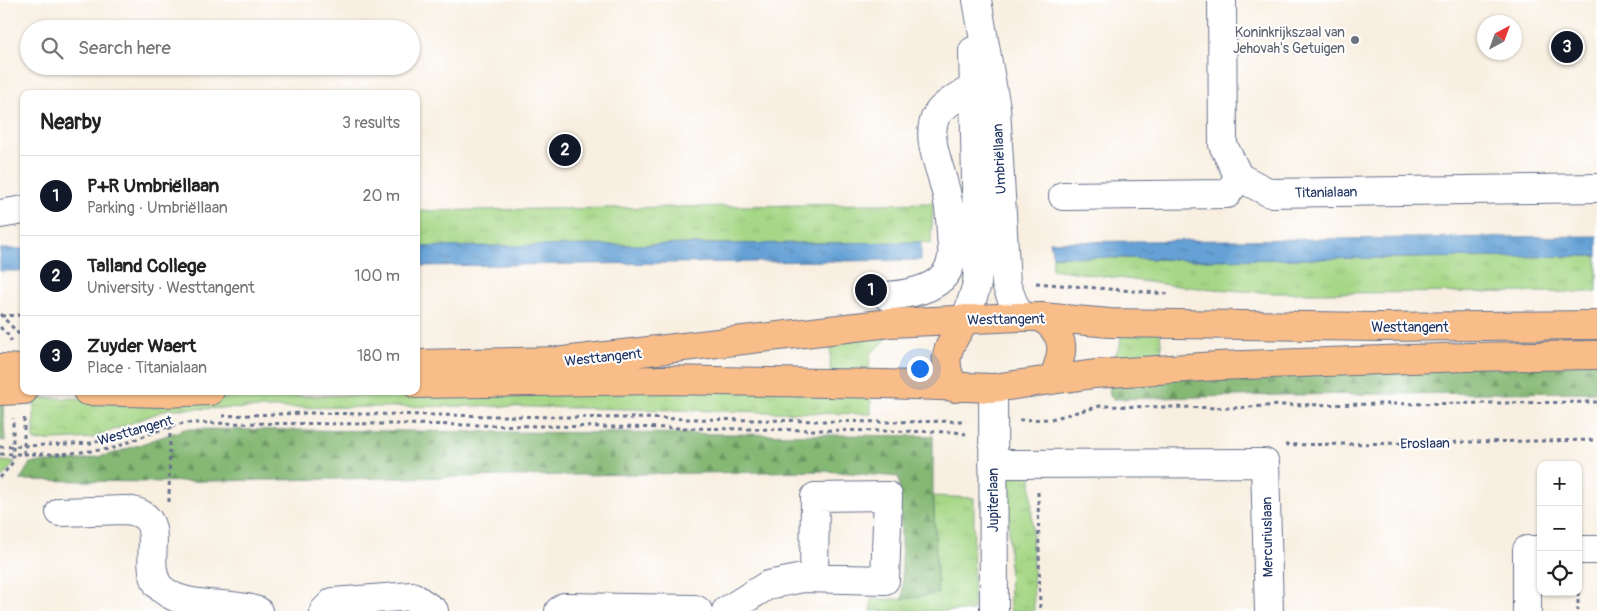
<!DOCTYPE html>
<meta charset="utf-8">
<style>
body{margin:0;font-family:Pangolin,sans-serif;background:#f2f2f2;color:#222}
.controls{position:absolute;right:15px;bottom:15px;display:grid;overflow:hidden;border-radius:10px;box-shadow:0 1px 4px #0004}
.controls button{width:45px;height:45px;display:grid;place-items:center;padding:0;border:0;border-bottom:1px solid #e0e0e0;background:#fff;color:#222;font:25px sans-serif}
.compass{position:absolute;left:1477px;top:15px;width:45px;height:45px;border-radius:50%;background:#fff;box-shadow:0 1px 4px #0004;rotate:41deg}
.you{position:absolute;left:919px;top:368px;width:18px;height:18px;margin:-12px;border:4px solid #fff;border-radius:50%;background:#1a73e8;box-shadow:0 0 0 8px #1a73e833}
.badge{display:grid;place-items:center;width:32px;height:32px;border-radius:50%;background:#111827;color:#fff;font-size:16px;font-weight:700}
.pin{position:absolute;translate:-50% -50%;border:2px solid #fff;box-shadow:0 1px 5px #0006}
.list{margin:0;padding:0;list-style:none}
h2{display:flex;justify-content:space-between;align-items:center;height:65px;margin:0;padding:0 20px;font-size:21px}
h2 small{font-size:16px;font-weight:400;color:#767676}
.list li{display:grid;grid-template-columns:32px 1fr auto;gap:15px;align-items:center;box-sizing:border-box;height:80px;padding:0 20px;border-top:1px solid #e0e0e0}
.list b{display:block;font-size:19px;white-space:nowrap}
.list p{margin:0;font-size:16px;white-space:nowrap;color:#767676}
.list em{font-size:16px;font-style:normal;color:#767676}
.icon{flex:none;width:28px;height:28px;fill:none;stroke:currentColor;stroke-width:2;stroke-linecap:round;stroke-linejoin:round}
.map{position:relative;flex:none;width:1597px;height:611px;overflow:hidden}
.search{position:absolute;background:#fff;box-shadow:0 1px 4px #0004;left:20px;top:20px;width:400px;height:55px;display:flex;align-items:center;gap:12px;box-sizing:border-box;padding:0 18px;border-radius:28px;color:#767676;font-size:19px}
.panel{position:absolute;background:#fff;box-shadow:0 1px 4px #0004;left:20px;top:90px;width:400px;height:305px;border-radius:10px}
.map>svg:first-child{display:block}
</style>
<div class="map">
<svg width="1597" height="611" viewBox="0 0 1597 611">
<defs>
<pattern id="grass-tufts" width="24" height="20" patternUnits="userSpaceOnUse" patternTransform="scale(1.25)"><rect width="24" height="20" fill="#a6d786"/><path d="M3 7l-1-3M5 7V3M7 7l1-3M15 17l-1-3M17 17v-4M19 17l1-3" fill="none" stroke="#8eb976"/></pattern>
<pattern id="forest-firs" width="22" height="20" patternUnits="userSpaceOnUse" patternTransform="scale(1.25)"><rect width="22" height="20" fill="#84b873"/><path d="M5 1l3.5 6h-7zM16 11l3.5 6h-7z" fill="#6b9662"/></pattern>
<pattern id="water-ripples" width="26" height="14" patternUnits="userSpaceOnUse" patternTransform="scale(1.25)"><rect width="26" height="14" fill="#65a1d5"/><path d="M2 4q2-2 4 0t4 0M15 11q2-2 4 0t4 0" fill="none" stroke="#5284b0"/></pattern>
</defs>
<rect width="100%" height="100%" fill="#fff"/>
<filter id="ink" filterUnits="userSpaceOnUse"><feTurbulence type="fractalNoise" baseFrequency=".02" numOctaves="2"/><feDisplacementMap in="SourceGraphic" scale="10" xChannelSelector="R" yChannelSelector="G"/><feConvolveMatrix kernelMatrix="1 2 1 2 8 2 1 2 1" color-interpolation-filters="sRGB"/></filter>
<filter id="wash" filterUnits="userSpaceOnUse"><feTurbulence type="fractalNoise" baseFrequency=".0096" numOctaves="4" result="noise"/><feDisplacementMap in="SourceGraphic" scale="20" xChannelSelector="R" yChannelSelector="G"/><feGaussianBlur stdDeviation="1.12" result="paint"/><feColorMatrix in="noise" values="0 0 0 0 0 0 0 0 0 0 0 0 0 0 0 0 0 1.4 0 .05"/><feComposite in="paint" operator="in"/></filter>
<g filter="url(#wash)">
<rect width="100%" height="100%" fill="#f8efe1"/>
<path fill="url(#grass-tufts)" stroke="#608372" d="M933 203 931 244 921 242 416 247V211Z
M1053 256 1194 260 1597 256V292L1274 293 1185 287 1052 269Z
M890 326 888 338 870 354 869 371 830 373 831 334Z
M1160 330 1162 357 1109 363 1120 347 1121 332Z
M686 388 871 392V414L481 406 168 409 92 438 34 441V398L166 399Z
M0 461 15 462 0 480Z
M1008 476H1031L1034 611H1010Z
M933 496 974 498 973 611H871V599H903L938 594Z"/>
<path fill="url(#forest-firs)" stroke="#507468" d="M1597 360V392L1279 395 1113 399 1109 395 1108 380Z
M0 399H3L5 441 0 440Z
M185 429 933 436V491L938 594 903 599 899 477 825 471 147 482 20 480 30 463 81 460 112 454Z"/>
<path fill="url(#water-ripples)" stroke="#40689a" d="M1597 236V256L1194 260 1053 256 1050 242Z
M921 242V260L416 266V247Z
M0 249H24V271H0Z"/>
</g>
<g filter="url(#ink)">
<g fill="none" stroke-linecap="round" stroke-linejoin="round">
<g stroke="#68728c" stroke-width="30">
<path id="minor" d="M977 0 996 108 1006 284 1019 317
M1222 0 1223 145 1239 177 1270 193 1597 188
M1063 196 1227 194 1239 177
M0 214 24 210
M887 296C912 294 949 288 952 256 953 249 951 241 951 233 950 215 949 199 943 181 938 161 927 139 935 118 941 104 961 96 973 88
M966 319 977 284 978 264 973 51
M993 388 994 611
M993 464 1265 463 1269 611
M60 512 126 510C172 515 141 557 158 585 180 611 225 600 258 611
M1578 550H1597
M324 611 333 602 412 596 434 611
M559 611 564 607 695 609 698 611
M726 611 768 585 803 578 885 580 888 496 815 497 814 578
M1527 611V550H1541"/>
</g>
<g stroke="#68728c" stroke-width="30">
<path id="major" d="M1041 317C1067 336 1065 352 1052 380
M416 364 563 361 890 323 1019 317H1041L1110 323 1376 327 1597 325
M0 368 24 369
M416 384 665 380 884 384 993 388 1095 374 1217 366 1467 357 1597 355
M955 388C938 359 949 345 966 319
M0 391 24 390
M87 391 164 393 210 391"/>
</g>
<path stroke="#68728c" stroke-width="3" stroke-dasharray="4 4" stroke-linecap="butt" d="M1036 283 1169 294
M0 314 18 333 22 342
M1 316 21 315
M0 327 11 338V342
M222 416 307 413 884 422 966 421
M1019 420 1051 419 1100 406 1231 408 1283 405 1597 402
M1285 445 1597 440
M0 447 93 443 157 422
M0 454H61L111 449 170 426 185 423 402 424 955 432 966 434
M24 454V417
M0 478 13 462V418
M1038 492 1040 611
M169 502 170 425
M1578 592V611"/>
<use href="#minor" stroke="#fff" stroke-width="28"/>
<use href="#major" stroke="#f8bd89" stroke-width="28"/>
</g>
</g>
<circle fill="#6b7280" stroke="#fff" stroke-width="2" cx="1355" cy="40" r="5"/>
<g text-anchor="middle" stroke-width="4" stroke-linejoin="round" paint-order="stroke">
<g font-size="14" fill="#5b616d" stroke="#fff" text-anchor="end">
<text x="1345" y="37">Koninkrijkszaal van<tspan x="1345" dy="16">Jehovah's Getuigen</tspan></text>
</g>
<g font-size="14" fill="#1b2f5e" stroke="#fff">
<text transform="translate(999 159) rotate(-93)" y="5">Umbriëllaan</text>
<text transform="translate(1326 192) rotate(-1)" y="5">Titanialaan</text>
<text transform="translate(1006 319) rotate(-1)" y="5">Westtangent</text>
<text x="1410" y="332">Westtangent</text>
<text transform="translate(603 357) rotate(-6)" y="5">Westtangent</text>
<text transform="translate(135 430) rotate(-16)" y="5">Westtangent</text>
<text transform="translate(1425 443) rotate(-1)" y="5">Eroslaan</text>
<text transform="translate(993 500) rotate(-90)" y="5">Jupiterlaan</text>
<text transform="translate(1267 537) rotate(-91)" y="5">Mercuriuslaan</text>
</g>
</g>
</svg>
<div class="controls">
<button>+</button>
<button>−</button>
<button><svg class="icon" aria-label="locate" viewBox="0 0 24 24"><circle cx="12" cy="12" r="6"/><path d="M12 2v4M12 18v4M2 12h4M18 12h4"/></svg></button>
</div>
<svg class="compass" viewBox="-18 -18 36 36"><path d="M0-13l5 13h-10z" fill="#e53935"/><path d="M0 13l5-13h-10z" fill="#767676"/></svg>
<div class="you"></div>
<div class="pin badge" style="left:871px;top:290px">1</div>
<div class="pin badge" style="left:565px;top:150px">2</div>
<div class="pin badge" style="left:1567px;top:47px">3</div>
<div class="search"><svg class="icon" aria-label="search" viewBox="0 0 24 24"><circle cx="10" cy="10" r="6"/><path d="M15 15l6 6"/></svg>Search here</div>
<section class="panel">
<h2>Nearby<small>3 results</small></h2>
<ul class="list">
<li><span class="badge">1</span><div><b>P+R Umbriëllaan</b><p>Parking · Umbriëllaan</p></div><em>20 m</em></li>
<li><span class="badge">2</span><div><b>Talland College</b><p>University · Westtangent</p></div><em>100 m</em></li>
<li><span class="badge">3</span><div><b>Zuyder Waert</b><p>Place · Titanialaan</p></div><em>180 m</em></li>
</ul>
</section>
</div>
